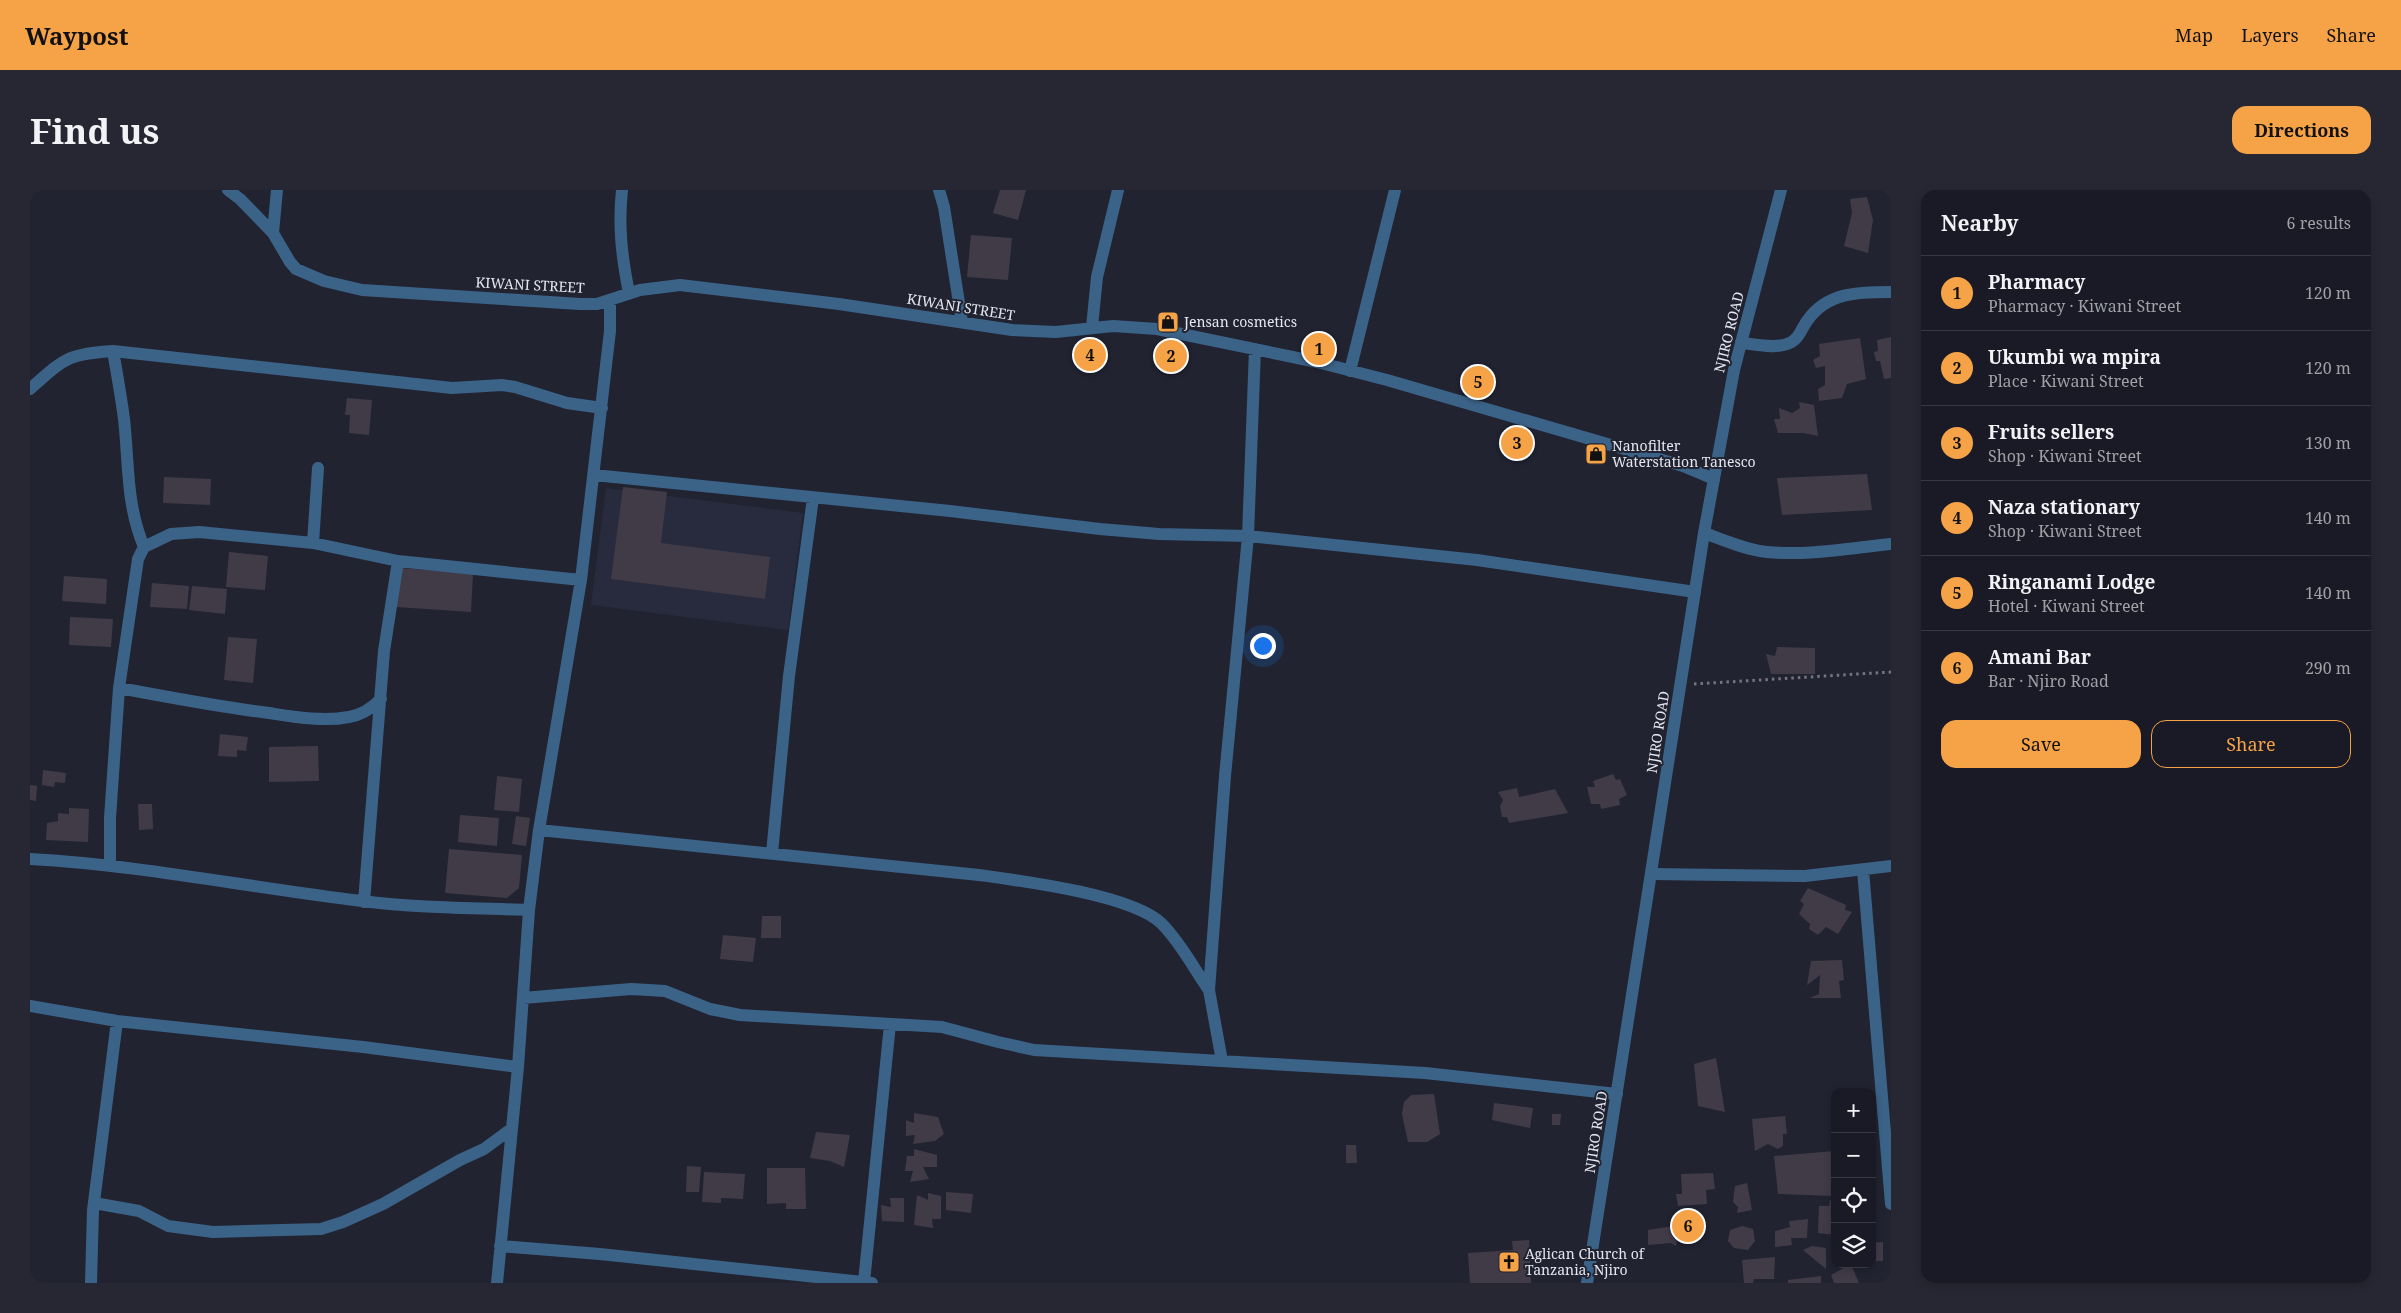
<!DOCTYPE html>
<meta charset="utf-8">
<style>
body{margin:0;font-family:"Noto Serif",serif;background:#262732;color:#f1f3f6}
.controls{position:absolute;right:15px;bottom:15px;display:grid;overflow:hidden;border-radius:10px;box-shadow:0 2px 8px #0003}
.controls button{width:45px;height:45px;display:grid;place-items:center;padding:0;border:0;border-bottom:1px solid #373842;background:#191a25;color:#f1f3f6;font:25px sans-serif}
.you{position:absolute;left:1232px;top:455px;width:18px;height:18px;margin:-12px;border:4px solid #fff;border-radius:50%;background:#1a73e8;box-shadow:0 0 0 8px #1a73e833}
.badge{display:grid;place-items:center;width:32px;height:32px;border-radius:50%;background:#f6a247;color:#111;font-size:16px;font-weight:700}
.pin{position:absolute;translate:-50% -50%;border:2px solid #fff;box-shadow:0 1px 5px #0006}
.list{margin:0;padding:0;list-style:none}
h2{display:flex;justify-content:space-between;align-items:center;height:65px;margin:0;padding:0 20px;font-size:21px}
h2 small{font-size:16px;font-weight:400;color:#9fa1a7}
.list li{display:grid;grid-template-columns:32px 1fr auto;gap:15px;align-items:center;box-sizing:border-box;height:75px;padding:0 20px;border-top:1px solid #373842}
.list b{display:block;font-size:19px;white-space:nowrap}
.list p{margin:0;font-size:16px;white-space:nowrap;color:#9fa1a7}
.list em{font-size:16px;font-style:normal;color:#9fa1a7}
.actions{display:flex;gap:10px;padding:15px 20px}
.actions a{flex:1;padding:11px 0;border:1px solid #f6a247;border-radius:15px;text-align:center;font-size:18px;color:#f6a247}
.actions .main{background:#f6a247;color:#111}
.icon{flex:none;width:28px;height:28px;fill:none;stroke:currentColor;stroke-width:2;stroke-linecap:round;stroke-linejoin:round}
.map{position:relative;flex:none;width:1861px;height:1093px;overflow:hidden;border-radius:15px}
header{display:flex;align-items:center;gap:30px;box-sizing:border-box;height:70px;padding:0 25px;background:#f6a247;color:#111}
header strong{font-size:24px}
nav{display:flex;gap:28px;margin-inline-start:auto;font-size:18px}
.intro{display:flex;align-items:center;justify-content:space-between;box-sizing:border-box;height:120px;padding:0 30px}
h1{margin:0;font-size:35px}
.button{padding:12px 22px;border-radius:15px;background:#f6a247;color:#111;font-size:18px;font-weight:700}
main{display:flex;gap:30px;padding:0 30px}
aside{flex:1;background:#191a25;border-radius:15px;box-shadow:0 2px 8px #0003}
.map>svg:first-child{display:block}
</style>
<header>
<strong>Waypost</strong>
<nav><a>Map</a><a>Layers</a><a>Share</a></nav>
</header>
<div class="intro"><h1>Find us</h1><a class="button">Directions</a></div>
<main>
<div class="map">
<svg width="1861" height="1093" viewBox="0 0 1861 1093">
<rect width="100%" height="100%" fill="#212331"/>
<path fill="#282b3e" d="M576 298 773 323 758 440 561 415Z"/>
<path fill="#413b48" d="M970 0H996L988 30 963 23Z
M1837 7 1843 30 1838 63 1814 56 1822 23 1820 9Z
M941 45 982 48 978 90 937 87Z
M1861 147V188L1854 189 1850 171H1846L1844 162 1848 161 1847 150Z
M1830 148 1836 189 1817 194 1812 208 1789 211 1788 199 1795 195V176L1786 178 1783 170 1790 166 1789 154Z
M317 208 342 210 339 245 319 243 320 225H315Z
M1769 212 1784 215 1788 246 1773 243H1748L1744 229H1750L1749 218 1762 223 1770 218Z
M1837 284 1842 320 1752 325 1747 288Z
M134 287 181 289 180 315 133 313Z
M593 297 637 302 631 353 740 367 735 409 581 389Z
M199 362 238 366 235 400 196 397Z
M369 378 443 383 441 422 366 417Z
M34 386 77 389 76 414 32 411Z
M122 393 159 396 157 419 120 417Z
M162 396 197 399 195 424 159 420Z
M40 427 83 429 81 457 39 455Z
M198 447 227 449 223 493 194 490Z
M1747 457 1785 458V484H1741L1736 464 1745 466Z
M190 544 218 547 216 561 207 560V567L188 566Z
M288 556 289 591 239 592V557Z
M13 580 36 583 35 593 25 592 24 597 12 595Z
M1583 584 1586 590 1590 589 1597 605 1589 609 1590 615 1571 619 1570 614H1561L1557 597H1565L1563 591Z
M467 586 492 589 489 622 464 620Z
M0 595 7 596 6 611 0 610Z
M1487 598 1489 607 1525 599 1538 623 1479 633 1477 627H1472L1470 616 1473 610 1468 602Z
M108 614H122L123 639 109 640Z
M39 618 59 619 58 652 16 650 17 633 28 631V623L39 624Z
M430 625 469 628 467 656 428 652Z
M486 626 500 628 496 656 482 654Z
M419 659 492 665 489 698 477 708 415 703Z
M1778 698 1816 715 1815 720 1822 722 1808 744 1796 737 1788 745 1779 739 1780 734 1769 724 1774 714 1770 711Z
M732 726H751V748H731Z
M693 745 726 748 723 772 690 769Z
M1812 770 1814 790 1809 791 1811 808H1780L1789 804 1790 785 1777 795 1781 771Z
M1686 868 1695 922 1668 916 1664 874Z
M1404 904 1410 944 1397 952H1378L1372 924 1374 912 1381 905Z
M1464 913 1503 918 1500 938 1462 930Z
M884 923 908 927 914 944 905 951 883 954 885 945 876 946V930L884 933Z
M1522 924H1531L1530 935H1522Z
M1755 926 1757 944H1753V956L1748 959 1738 954 1725 961 1722 929Z
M786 942 820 945 814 977 800 971 780 968Z
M1316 955H1326L1327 973H1316Z
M884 959 907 965V977H893L899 989 880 992 883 981H875L877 966H884Z
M1805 961V1006L1748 1004 1744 966Z
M657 976 671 977 669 1002H656Z
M737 978H775L776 1019H756V1013L737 1014Z
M674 982 715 984 713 1009 691 1008V1013L672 1012Z
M1683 983 1685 999 1676 1000 1677 1014 1648 1016 1646 1004H1652L1651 984Z
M1717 993 1722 1020 1707 1023 1708 1017 1703 1012 1705 996Z
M916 1002 943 1004 941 1023 916 1020Z
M898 1003 911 1006V1029H902L903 1038 884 1035 887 1005 898 1010Z
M860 1008H874V1032L852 1031 851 1015 861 1017Z
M1800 1010 1805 1011V1045L1788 1043 1789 1016H1799Z
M1778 1029 1777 1048H1761L1762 1055 1745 1057V1041L1760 1037 1759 1031Z
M1650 1035 1646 1056 1641 1053 1618 1055V1040Z
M1712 1036 1723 1039 1725 1051 1718 1060 1704 1058 1698 1051 1700 1040Z
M1499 1050 1501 1093H1440L1438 1063 1483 1060 1482 1051Z
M1853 1052V1071H1842V1053Z
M1782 1056 1796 1058V1079L1773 1060Z
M1745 1067 1744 1089H1724L1723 1093H1714L1712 1070Z
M1821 1074 1829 1093H1804L1801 1085Z
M1791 1086V1093H1758V1090Z"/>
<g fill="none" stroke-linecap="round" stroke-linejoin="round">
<path stroke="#737580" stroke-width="3" stroke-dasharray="2.5 4" stroke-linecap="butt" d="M1664 494 1861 482"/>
<path stroke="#3b6388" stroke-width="12" d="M198 0 210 9 243 43 260 72 266 79 294 91 332 100 550 114H567L610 100 650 95 809 114 982 140 1026 142 1083 136 1127 139 1287 172 1357 190 1653 276 1684 289
M592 0C588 36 592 68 599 103
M909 0 914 17 932 132
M243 43 247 0
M1062 137 1067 87 1088 0
M1711 153C1724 154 1745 159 1757 154 1769 150 1770 141 1777 131 1797 102 1828 102 1861 102
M83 161C87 184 91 206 94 229 99 274 96 314 114 357
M1320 181 1365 0
M0 199C34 169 36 164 83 161L422 198 472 195 485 197 537 213 572 218
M564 285 920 321 1070 339 1129 344 1218 346 1447 370 1665 402
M1674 343C1694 350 1716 360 1737 362 1778 366 1821 358 1861 354
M283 353 288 278
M89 498C139 507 189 517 239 523 265 527 293 532 319 527 332 525 342 518 351 509
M509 640 949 685C993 691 1103 705 1132 734 1151 753 1164 779 1179 800
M742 663 759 486 783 308
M0 669C112 675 221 698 332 711 387 718 444 718 499 720
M80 676V628L89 498 108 369 114 357 141 344 169 342 283 353 368 371 551 390
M1833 680 1861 1014
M1622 684 1775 686 1861 676
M334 712 354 461 368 371
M493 808 601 799 635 801 680 819 710 825 912 837 968 852 1004 860 1395 883 1587 904
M0 816 87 831 333 857 488 877
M1192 871 1179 800 1195 586 1218 346 1225 159
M64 1013 109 1021 138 1036 183 1042 291 1039 313 1032 353 1014 430 970 454 959 481 939
M470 1056 570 1064 842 1093
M834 1092 860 834
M61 1093 63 1020 87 831
M467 1093 488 877 499 720 509 640 551 390 580 141V110"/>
<path stroke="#3b6388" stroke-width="12" d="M1557 1093 1674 343 1704 180 1751 0"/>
</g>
<defs>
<g id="shop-square" transform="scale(1.125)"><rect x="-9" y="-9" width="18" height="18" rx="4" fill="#f6a247" stroke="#212331"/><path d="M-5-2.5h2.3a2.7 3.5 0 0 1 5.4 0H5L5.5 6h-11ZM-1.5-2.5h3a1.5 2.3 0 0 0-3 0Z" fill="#111"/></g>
<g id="church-square" transform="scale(1.125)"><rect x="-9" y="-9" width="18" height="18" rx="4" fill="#f6a247" stroke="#212331"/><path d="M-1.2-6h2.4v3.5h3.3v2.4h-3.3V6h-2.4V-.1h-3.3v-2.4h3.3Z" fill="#111"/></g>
</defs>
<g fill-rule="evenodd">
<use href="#shop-square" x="1138" y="132"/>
<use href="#shop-square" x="1566" y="264"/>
<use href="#church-square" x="1479" y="1072"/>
</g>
<g text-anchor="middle" stroke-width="4" stroke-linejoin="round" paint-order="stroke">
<g font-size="14" fill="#e4e6ef" stroke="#212331">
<text transform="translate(500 95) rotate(3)" y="5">KIWANI STREET</text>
<text transform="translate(931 117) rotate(9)" y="5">KIWANI STREET</text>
<text transform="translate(1699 142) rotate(-76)" y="5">NJIRO ROAD</text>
<text transform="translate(1628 542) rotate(-81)" y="5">NJIRO ROAD</text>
<text transform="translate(1566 942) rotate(-81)" y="5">NJIRO ROAD</text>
</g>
<g font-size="14" fill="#e4e6ef" stroke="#212331" text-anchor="start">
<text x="1154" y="137">Jensan cosmetics</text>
<text x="1582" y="261">Nanofilter<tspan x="1582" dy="16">Waterstation Tanesco</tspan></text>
<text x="1495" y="1069">Aglican Church of<tspan x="1495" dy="16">Tanzania, Njiro</tspan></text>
</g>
</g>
</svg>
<div class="controls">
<button>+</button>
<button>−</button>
<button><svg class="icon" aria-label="locate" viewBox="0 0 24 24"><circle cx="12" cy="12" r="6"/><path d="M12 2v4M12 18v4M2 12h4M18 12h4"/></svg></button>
<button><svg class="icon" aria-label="layers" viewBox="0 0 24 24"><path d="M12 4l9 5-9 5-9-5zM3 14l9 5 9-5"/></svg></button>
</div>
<div class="you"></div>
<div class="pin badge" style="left:1289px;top:159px">1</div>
<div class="pin badge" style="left:1141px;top:166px">2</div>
<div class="pin badge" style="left:1487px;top:253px">3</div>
<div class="pin badge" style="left:1060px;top:165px">4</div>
<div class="pin badge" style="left:1448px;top:192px">5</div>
<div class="pin badge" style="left:1658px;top:1036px">6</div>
</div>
<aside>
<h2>Nearby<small>6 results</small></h2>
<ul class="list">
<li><span class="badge">1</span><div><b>Pharmacy</b><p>Pharmacy · Kiwani Street</p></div><em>120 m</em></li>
<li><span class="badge">2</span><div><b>Ukumbi wa mpira</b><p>Place · Kiwani Street</p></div><em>120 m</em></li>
<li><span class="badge">3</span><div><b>Fruits sellers</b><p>Shop · Kiwani Street</p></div><em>130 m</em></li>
<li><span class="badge">4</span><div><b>Naza stationary</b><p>Shop · Kiwani Street</p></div><em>140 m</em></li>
<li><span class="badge">5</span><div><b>Ringanami Lodge</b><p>Hotel · Kiwani Street</p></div><em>140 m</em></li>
<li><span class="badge">6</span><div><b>Amani Bar</b><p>Bar · Njiro Road</p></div><em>290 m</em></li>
</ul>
<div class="actions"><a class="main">Save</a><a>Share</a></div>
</aside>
</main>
